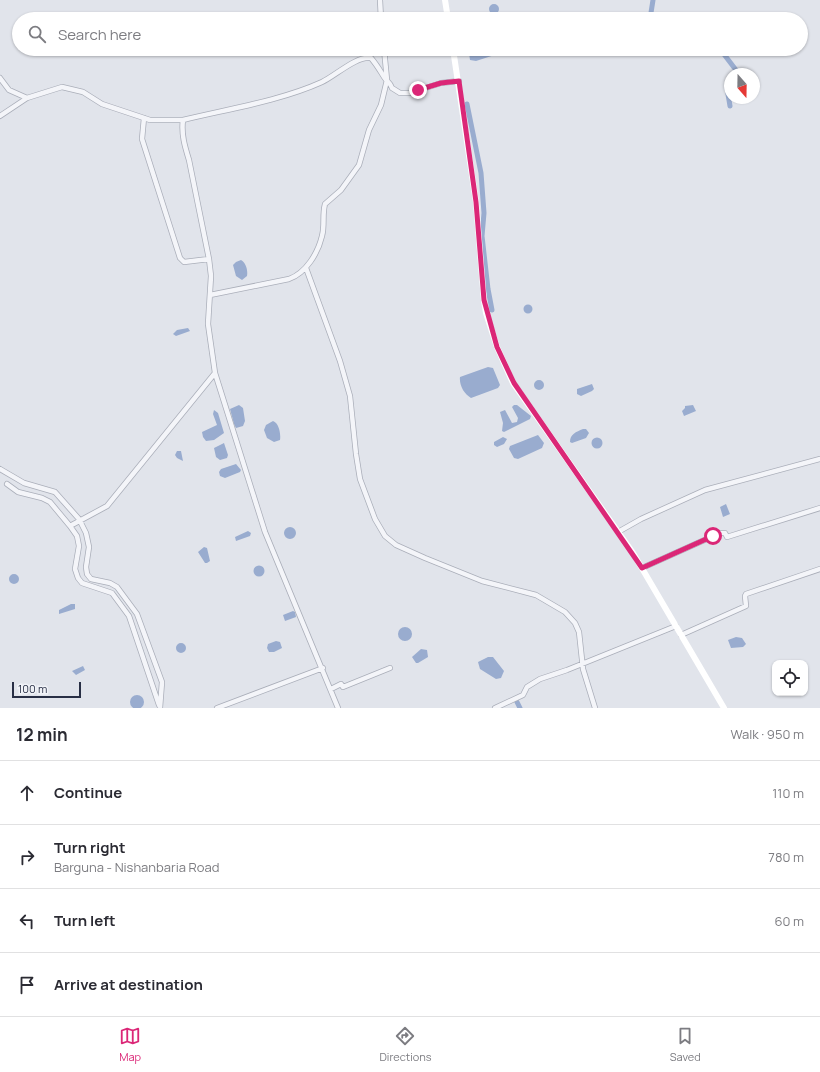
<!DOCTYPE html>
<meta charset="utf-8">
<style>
body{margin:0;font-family:Manrope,sans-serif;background:#f2f2f3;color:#2b2b33}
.controls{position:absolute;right:12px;bottom:12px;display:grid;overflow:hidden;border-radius:8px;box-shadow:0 1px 3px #0004}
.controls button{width:36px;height:36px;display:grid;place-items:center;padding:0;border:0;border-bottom:1px solid #e1e1e2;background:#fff;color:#2b2b33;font:20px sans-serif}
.compass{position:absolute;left:724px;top:68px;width:36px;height:36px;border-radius:50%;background:#fff;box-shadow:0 1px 3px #0004;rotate:160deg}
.scale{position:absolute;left:12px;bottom:10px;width:69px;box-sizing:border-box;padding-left:4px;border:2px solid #282f45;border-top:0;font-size:11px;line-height:14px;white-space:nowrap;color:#282f45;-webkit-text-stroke:3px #f1f3f8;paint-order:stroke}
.stop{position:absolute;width:12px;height:12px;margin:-9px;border:3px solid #db2777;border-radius:50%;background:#fff}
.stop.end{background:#db2777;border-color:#fff;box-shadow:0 1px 4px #0008}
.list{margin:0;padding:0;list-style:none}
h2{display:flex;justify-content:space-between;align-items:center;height:52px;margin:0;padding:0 16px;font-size:17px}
h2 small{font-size:13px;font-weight:400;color:#7c7c81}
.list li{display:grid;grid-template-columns:26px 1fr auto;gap:12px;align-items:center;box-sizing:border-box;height:64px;padding:0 16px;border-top:1px solid #e1e1e2}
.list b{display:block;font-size:15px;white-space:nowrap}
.list p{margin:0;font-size:13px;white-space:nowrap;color:#7c7c81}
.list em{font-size:13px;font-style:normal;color:#7c7c81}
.icon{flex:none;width:22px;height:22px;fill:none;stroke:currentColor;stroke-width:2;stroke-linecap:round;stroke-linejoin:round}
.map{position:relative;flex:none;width:820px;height:708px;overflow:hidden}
.search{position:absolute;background:#fff;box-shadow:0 1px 3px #0004;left:12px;right:12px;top:12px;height:44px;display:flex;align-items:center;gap:10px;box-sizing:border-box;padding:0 14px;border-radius:22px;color:#7c7c81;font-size:15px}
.sheet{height:308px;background:#fff}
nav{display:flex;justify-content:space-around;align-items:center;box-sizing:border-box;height:56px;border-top:1px solid #e1e1e2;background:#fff;font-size:11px;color:#7c7c81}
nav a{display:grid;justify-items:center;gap:2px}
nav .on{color:#db2777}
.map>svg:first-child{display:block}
</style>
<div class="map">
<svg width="820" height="708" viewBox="0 0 820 708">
<rect width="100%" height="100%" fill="#e1e4eb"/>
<path fill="#99accf" d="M489 9a5 5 0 1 1 10 0a5 5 0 1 1-10 0Z
M479 49H513L476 61 470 60 469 53Z
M241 260C246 263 248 270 247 276L242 280 236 276 233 265 236 262Z
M523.5 309a4.5 4.5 0 1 1 9 0a4.5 4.5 0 1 1-9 0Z
M188 328 190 331 176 336 173 334 177 330Z
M488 367 493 368 500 385 498 388 471 398C464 394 459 385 460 377Z
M534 385a5 5 0 1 1 10 0a5 5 0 1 1-10 0Z
M592 384 594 389 592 391 581 396 577 394V389Z
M239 405 243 408 245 421 243 426 236 428 234 424 230 409Z
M514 405H517L531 416 530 419 504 432 502 431 503 423 500 412 505 410 512 423 517 422 518 418 512 407Z
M693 405 696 411 684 416 682 411 685 408V406Z
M214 410 218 413 224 433 214 440 206 441 203 437 202 432 217 425 213 414Z
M273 421C279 423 281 434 280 440L274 442 267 438 264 430 266 425Z
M583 429H586L589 433 586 438 572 443 570 442C570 434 576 432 583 429Z
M538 435 544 443 542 448 518 459 514 458 509 449 510 446Z
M503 437 507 439 504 444 497 447 494 445V442Z
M591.5 443a5.5 5.5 0 1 1 11 0a5.5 5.5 0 1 1-11 0Z
M224 443 228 455 227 458 220 460 216 457 214 448Z
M177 451H181L183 461 177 458 175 455Z
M236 464 241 470 240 472 225 478 220 476 219 472 221 469Z
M726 504 730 514 723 517 720 507Z
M284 533a6 6 0 1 1 12 0a6 6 0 1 1-12 0Z
M248 531 251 533 250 536 236 541 235 537Z
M204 547 207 548 210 561 207 563H205L198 552Z
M253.5 571a5.5 5.5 0 1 1 11 0a5.5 5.5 0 1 1-11 0Z
M9 579a5 5 0 1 1 10 0a5 5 0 1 1-10 0Z
M71 604H75V609L59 614V610Z
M293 611 295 612 296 617 285 621 283 615Z
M398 634a7 7 0 1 1 14 0a7 7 0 1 1-14 0Z
M736 637 742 638 746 644 743 647 731 648 728 640Z
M276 641 280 642 282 648 274 652H269L267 648 268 644Z
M176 648a5 5 0 1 1 10 0a5 5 0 1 1-10 0Z
M421 649 427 650 428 657 418 663H416L412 657Z
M488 657H493L504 671 501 678 496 679 480 669 478 662Z
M83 666 85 670 76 675 72 671Z
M130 702a7 7 0 1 1 14 0a7 7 0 1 1-14 0Z"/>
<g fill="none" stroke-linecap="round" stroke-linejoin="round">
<path stroke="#99accf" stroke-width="5" d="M650 19 653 0
M720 49 739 74
M730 85 727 88 730 106
M467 104 481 173 484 213 482 236 488 289 492 310
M517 702 520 708"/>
<g stroke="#aaaeb9" stroke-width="6">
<path id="street" d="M380 0 381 19
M0 78 9 90 27 98
M0 116 27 98 62 87 83 92 102 104 150 120H183
M144 118 142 139 180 258 184 262 209 259
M306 268 340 361 350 396 356 454 360 479 375 519 385 536 396 545 425 558 482 581 536 595 565 612 575 623 579 632 583 669 595 708
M210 295 289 279C306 273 318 253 322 236 325 225 322 215 325 204L341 190 359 165 369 130 381 105 387 80 384 49
M0 469 24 483 55 492 79 519 86 533 89 547 86 567 87 574 91 579 110 583 117 587 137 614 162 682 160 708
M7 484 18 492 42 498 50 502 70 526 77 536 79 546 75 569 78 578 82 583 112 593 129 616 159 705
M70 526 107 506 215 373
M618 532 641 519 705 490 820 459
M642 568 720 533H725L727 537 820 508
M681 635 746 606 745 596 746 594 820 569
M331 689 341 684 343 687 390 668
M217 708 323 668
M338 708 265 532 215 373 208 324 211 276 209 259 189 160C185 147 181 134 183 120 228 109 280 101 322 82 335 76 356 56 371 58 377 65 379 69 384 77 387 82 390 82 392 88L400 93H410L441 83 459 81
M495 708 523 695 527 687 540 679 567 670 676 626"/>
</g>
<use href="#street" stroke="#f4f5f9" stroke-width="4.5"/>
<path stroke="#fff" stroke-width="6" d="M445 0 448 19
M453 49 476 202 484 301 486 313 497 347 513 383 633 553 724 708"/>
</g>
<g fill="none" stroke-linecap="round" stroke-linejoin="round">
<path stroke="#db2777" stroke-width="5" d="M418 90 441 83 459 81 476 202 484 300 497 347 514 383 642 568 713 536"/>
</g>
</svg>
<div class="controls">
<button><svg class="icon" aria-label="locate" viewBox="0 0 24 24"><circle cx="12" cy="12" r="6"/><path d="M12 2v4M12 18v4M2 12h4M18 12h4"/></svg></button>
</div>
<svg class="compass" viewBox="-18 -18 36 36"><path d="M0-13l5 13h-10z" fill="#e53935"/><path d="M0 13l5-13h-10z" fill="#7c7c81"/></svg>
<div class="scale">100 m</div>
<div class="stop" style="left:713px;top:536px"></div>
<div class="stop end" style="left:418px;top:90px"></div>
<div class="search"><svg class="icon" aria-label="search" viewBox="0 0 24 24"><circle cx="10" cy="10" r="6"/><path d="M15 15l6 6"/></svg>Search here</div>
</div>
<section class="sheet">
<h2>12 min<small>Walk · 950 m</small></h2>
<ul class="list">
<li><svg class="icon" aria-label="ahead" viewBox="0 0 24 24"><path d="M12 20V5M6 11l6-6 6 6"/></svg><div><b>Continue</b></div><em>110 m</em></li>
<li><svg class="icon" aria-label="right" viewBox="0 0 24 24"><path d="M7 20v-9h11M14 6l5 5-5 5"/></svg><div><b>Turn right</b><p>Barguna - Nishanbaria Road</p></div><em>780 m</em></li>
<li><svg class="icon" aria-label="left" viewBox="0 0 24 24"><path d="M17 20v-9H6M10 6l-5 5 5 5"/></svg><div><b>Turn left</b></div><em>60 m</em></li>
<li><svg class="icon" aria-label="arrive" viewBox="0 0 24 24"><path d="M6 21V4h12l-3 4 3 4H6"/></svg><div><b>Arrive at destination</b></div></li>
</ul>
</section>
<nav>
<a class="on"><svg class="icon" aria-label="map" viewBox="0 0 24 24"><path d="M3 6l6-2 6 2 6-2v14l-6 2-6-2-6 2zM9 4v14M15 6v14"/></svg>Map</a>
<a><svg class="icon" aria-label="directions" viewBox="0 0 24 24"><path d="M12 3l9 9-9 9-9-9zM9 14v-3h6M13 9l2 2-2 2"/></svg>Directions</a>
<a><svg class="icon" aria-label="saved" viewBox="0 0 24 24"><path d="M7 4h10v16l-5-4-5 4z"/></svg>Saved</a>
</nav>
